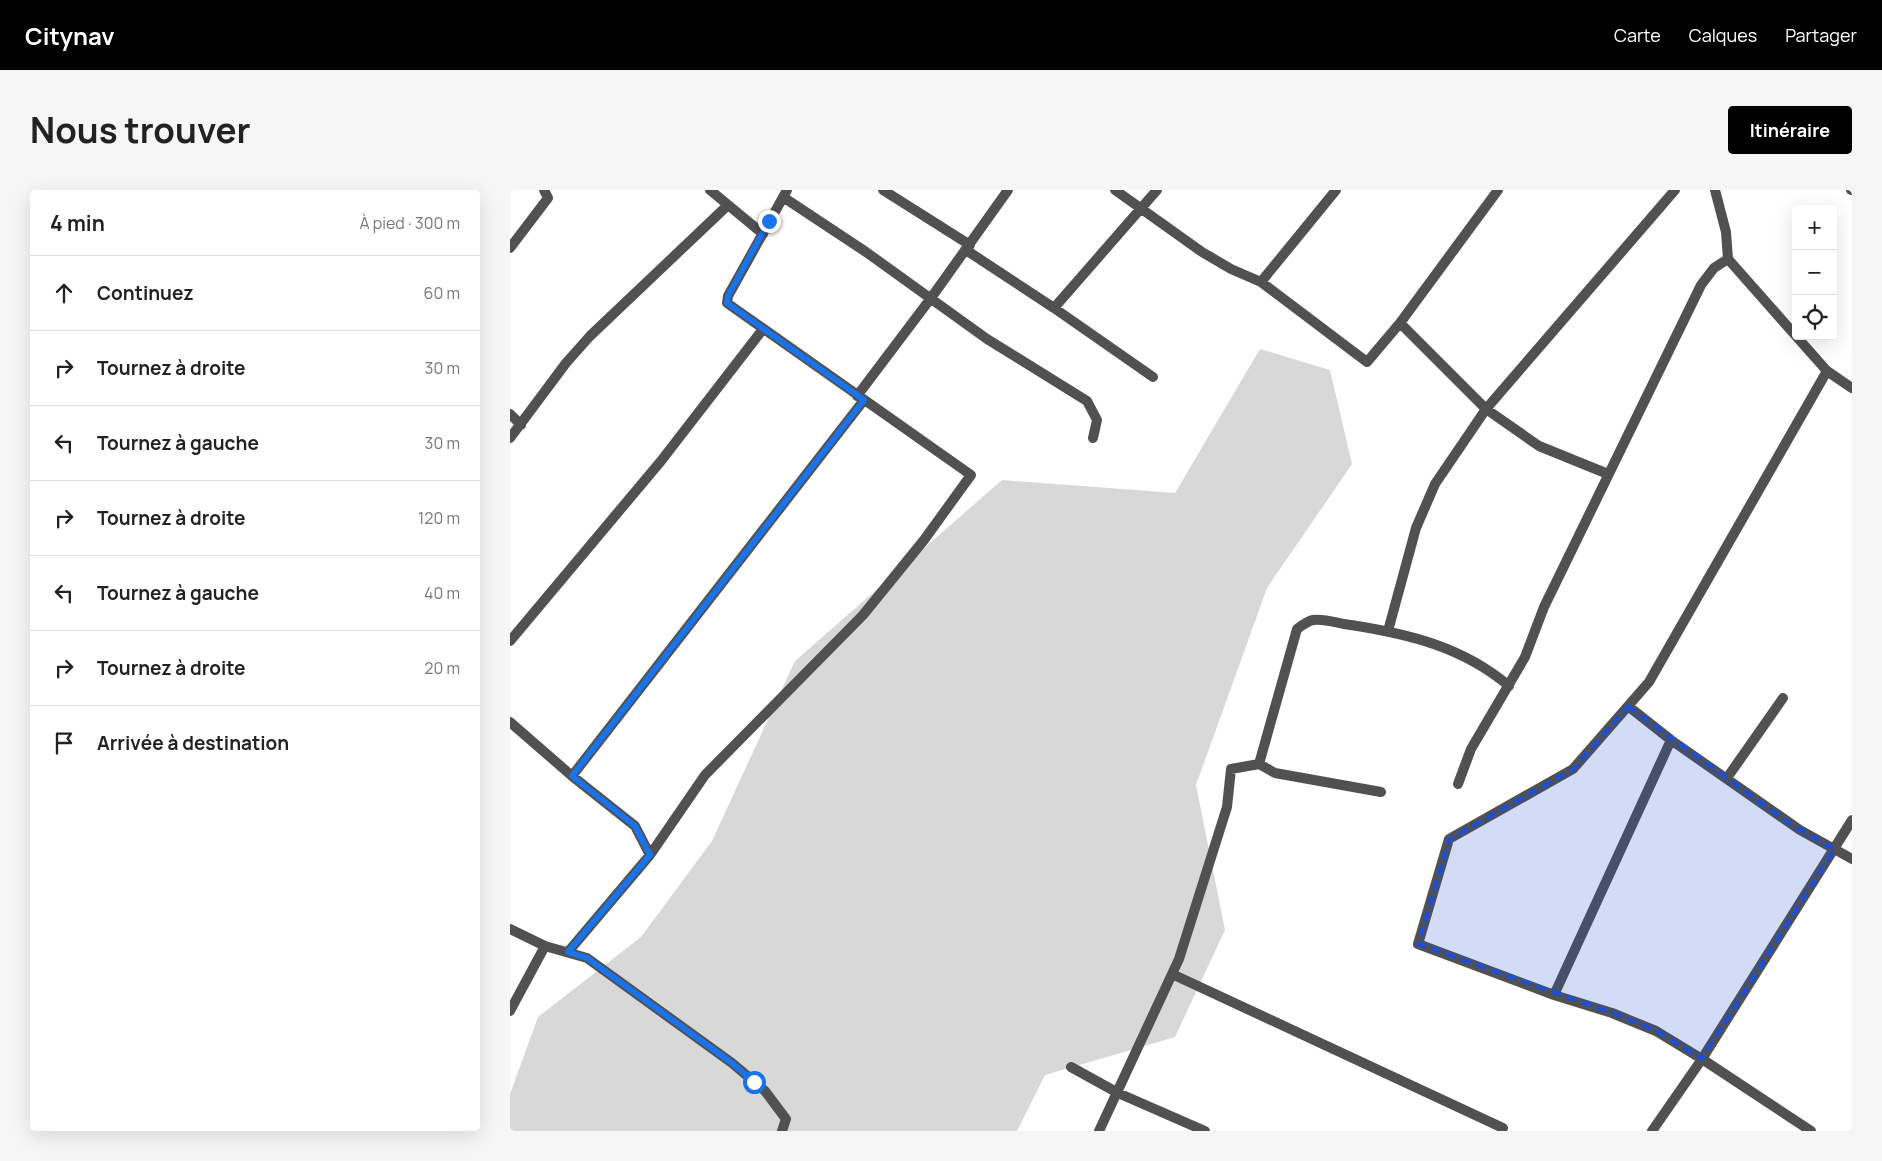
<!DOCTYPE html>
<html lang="fr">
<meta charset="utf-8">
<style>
body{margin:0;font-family:Manrope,sans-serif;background:#f6f6f6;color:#222}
.controls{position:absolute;right:15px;top:15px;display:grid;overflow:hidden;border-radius:5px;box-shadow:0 5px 20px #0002}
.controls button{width:45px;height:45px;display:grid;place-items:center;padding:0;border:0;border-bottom:1px solid #e0e0e0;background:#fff;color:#222;font:25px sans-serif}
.stop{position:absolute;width:15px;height:15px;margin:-11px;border:4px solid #1a73e8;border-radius:50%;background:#fff}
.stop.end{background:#1a73e8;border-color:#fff;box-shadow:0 1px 5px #0008}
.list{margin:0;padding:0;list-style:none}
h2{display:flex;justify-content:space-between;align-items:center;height:65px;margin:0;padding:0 20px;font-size:21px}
h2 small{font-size:16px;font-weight:400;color:#767676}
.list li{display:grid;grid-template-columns:32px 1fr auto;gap:15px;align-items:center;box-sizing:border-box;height:75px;padding:0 20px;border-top:1px solid #e0e0e0}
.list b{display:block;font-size:19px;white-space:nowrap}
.list em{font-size:16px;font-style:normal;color:#767676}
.icon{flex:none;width:28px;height:28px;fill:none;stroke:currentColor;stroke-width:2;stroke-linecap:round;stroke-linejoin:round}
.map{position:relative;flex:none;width:1342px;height:941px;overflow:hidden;border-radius:5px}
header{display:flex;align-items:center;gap:30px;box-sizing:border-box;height:70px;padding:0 25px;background:#000;color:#fff}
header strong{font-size:24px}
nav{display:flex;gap:28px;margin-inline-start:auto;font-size:18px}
.intro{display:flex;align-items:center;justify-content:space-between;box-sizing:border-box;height:120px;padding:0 30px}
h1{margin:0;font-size:35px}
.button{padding:12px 22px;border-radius:5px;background:#000;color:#fff;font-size:18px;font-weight:700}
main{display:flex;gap:30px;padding:0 30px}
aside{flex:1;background:#fff;border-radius:5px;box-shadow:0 5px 20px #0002}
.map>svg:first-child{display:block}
</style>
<header>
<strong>Citynav</strong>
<nav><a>Carte</a><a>Calques</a><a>Partager</a></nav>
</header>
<div class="intro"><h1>Nous trouver</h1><a class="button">Itinéraire</a></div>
<main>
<aside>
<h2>4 min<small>À pied · 300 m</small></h2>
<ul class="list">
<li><svg class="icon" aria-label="ahead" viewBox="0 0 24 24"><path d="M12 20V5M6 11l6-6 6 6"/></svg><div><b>Continuez</b></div><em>60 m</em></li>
<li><svg class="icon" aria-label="right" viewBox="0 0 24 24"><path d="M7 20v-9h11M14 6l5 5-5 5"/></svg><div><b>Tournez à droite</b></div><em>30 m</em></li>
<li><svg class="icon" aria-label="left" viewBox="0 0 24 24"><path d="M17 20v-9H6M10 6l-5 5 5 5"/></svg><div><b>Tournez à gauche</b></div><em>30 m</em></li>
<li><svg class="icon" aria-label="right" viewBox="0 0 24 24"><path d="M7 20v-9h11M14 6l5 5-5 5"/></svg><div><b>Tournez à droite</b></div><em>120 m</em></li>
<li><svg class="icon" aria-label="left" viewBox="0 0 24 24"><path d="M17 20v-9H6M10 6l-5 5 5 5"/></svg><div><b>Tournez à gauche</b></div><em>40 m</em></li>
<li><svg class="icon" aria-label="right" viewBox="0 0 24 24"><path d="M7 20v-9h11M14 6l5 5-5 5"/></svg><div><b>Tournez à droite</b></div><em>20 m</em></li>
<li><svg class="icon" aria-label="arrive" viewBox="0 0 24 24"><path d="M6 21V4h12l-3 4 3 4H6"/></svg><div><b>Arrivée à destination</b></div></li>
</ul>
</aside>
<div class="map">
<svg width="1342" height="941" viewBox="0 0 1342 941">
<rect width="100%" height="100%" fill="#fff"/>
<path fill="#d8d8d8" d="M750 159 820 180 842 274 757 398 686 595 715 740 665 847 535 885 507 941H0V904L28 827 131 747 202 651 285 471 492 290 665 303Z"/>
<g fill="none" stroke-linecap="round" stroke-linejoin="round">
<path stroke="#515151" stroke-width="10" d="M200 0 253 44
M373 0 460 55
M605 0 692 62 721 79 751 92 857 172 890 133 988 0
M1341 0H1342
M273 7 356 62 477 149 577 211 587 230 583 248
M0 58 38 8 34 0
M456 60 544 118 643 187
M751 92 826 0
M544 118 647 0
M890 133 976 219 1029 256 1098 284
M347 206 421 108 498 0
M0 224 11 235
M0 248 56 173 80 146 218 15
M878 441 906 338 925 294 976 219 1165 0
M0 451 151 271 253 139
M1118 516 1161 550 1290 640 1342 669
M0 532 62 586 125 636 140 665 58 762
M62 586 354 210
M1217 588 1273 508
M948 594 961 559 1015 467 1034 417 1191 95 1204 78 1218 69
M871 602 765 583 749 574 787 439C791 436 798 431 803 430 814 428 830 434 841 435 899 444 953 457 999 496
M140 665 195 585 353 425 414 350 461 285 217 113 218 106 277 0
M0 739 35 756 77 768 222 873 255 901 276 929 272 941
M662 784 993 938
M1044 805 1161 550
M0 821 35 756
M561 877 608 903 695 941
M589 941 669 769 717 617 721 579 749 574
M1142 941 1192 869 1146 841 1102 823 1044 805 908 754 939 649 1063 579 1139 492 1317 181"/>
<path stroke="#515151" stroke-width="10" d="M1205 0 1216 42 1218 69 1286 146
M1286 146 1317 181 1342 198
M1301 941 1192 869 1342 630"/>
</g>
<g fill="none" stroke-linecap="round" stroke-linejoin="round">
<path stroke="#1a73e8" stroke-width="6" d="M244 892 222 873 77 768 58 762 140 665 125 636 62 586 354 210 217 113 218 106 259 31"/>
</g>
<path fill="#1d4ed8" fill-opacity="0.2" stroke="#1d4ed8" stroke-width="4" stroke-dasharray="10 6" stroke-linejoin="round" d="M1118 516 1281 634 1325 659 1192 869 1146 841 1102 823 908 754 939 649 1063 579Z"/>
</svg>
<div class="controls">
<button>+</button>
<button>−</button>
<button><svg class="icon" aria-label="locate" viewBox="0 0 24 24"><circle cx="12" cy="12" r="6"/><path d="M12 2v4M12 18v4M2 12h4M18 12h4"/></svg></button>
</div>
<div class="stop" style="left:244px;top:892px"></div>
<div class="stop end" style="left:259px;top:31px"></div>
</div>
</main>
